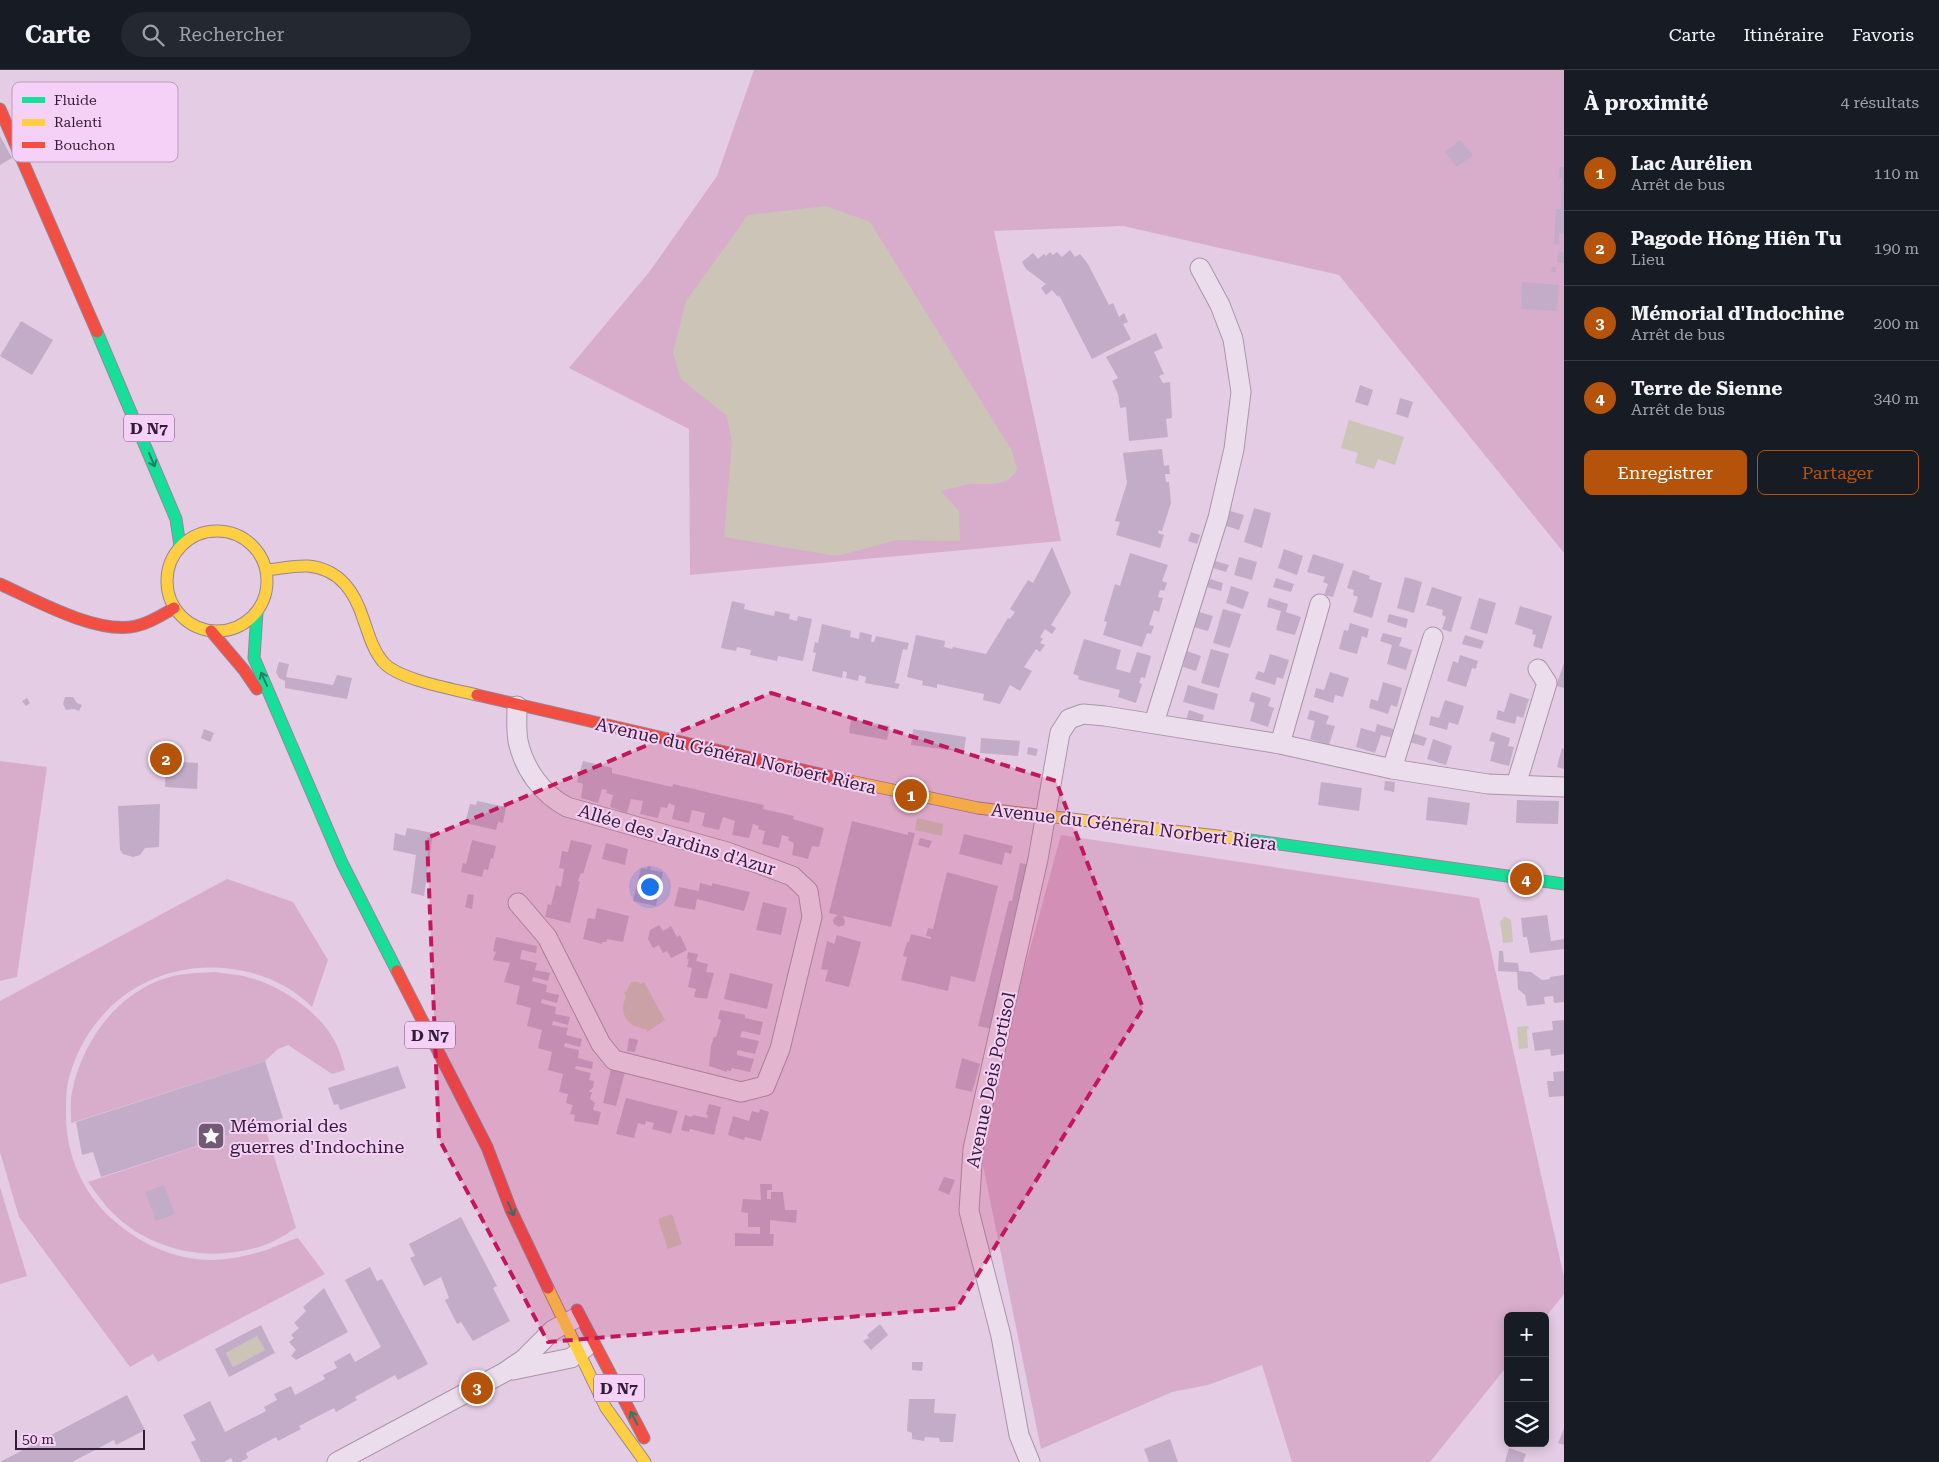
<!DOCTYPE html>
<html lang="fr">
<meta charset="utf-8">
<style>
body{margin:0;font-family:"Roboto Serif",serif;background:#242831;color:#f1f3f6}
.controls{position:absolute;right:15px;bottom:15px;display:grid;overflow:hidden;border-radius:8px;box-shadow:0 2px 12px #0003}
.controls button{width:45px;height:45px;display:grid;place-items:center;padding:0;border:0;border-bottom:1px solid #363941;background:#171b24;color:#f1f3f6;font:25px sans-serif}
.scale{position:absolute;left:15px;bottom:12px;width:130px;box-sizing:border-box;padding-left:5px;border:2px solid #321d38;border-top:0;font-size:14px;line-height:18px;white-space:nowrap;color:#321d38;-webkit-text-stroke:4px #f6d1f7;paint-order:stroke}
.you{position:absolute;left:649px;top:816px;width:18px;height:18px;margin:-12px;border:4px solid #fff;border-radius:50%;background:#1a73e8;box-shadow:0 0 0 8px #1a73e833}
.badge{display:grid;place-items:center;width:32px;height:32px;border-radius:50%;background:#b45309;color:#fff;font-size:16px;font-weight:700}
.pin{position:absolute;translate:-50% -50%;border:2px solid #fff;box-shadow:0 1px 5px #0006}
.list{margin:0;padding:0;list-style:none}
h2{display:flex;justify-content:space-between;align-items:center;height:65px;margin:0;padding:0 20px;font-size:21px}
h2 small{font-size:16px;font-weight:400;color:#9ea1a6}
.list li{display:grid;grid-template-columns:32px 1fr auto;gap:15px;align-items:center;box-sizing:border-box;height:75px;padding:0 20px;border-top:1px solid #363941}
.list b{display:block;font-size:19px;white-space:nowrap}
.list p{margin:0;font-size:16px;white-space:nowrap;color:#9ea1a6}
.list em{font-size:16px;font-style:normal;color:#9ea1a6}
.actions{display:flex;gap:10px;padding:15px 20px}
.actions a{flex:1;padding:11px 0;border:1px solid #b45309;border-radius:8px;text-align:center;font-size:18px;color:#b45309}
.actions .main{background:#b45309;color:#fff}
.icon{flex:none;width:28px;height:28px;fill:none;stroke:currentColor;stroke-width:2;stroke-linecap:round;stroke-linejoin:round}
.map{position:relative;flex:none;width:1564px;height:1392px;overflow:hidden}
header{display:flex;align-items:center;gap:30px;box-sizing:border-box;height:70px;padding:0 25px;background:#171b24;border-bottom:1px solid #363941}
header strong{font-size:24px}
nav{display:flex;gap:28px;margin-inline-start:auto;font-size:18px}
.search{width:350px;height:45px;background:#242831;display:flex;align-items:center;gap:12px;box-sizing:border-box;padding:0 18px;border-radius:28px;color:#9ea1a6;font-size:19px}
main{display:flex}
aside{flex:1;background:#171b24}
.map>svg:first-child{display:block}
</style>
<header>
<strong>Carte</strong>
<div class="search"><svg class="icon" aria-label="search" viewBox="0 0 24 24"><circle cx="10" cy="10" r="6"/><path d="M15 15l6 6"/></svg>Rechercher</div>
<nav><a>Carte</a><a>Itinéraire</a><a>Favoris</a></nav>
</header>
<main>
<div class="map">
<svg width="1564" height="1392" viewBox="0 0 1564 1392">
<rect width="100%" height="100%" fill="#e4cce4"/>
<path fill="#d8adcc" d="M754 0H1564V483L1339 205 1123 156 994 161 1061 471 690 505 689 359 569 298 650 201 717 106Z
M0 691 47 697 17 907 0 911Z
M1061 765 1479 828 1564 1207V1224L1545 1248V1246H1508V1295L1430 1392H1292L1262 1295 1208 1315 1172 1322 1041 1379 981 1086 1023 904Z
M227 809 293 832 328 890 312 937C290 915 262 903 232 899 159 889 94 930 71 1001 66 1015 66 1030 66 1045 66 1085 83 1123 112 1149 139 1173 174 1190 211 1190 228 1190 247 1186 263 1181 275 1177 286 1171 298 1168L325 1204 158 1292 153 1284 130 1297 19 1147 0 1082V931Z
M216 902C226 904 237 904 247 907 281 915 324 944 338 978 341 985 343 993 345 1000L332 1004 288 975 278 979 265 991 71 1053C71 1043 70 1031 72 1022 82 972 116 924 166 908 182 903 199 903 216 902Z
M264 1054 296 1158C285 1165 274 1172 262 1176 208 1194 145 1180 107 1137 100 1129 94 1120 88 1112Z
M0 1117 27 1206 0 1214Z"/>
<path fill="#ccc4b7" d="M826 136 870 152 1012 381 1017 399C1007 420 985 412 968 414 959 416 950 419 941 421L959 441 960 471 897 470 837 486 724 467 732 373 727 346 681 309 673 283 686 231 748 145Z
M1349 350 1404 367 1395 395 1378 389 1374 399 1355 393 1358 383 1341 378Z
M917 748 943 754 942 766 915 760Z
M1504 846 1511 850 1513 872 1503 873 1500 851 1502 850Z
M631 912H638L641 914 644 912 665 950 647 962 646 959C628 958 618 943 626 927L624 922H626Z
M1528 956 1529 959H1527L1528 978 1519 979 1517 957Z
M672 1144 682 1174 668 1179 658 1149Z
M257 1266 265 1280 233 1297 226 1283Z"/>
<path fill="#c3acc8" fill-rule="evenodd" d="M0 66 12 88 0 95Z
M1460 70 1473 85 1457 97 1445 82Z
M1559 97H1564V164L1559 163V175L1554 174 1556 139H1561L1562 108H1559Z
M1070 180 1075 187 1080 184 1088 194 1109 235 1113 233 1119 247 1124 243 1128 252 1123 254 1131 269 1092 289 1059 225 1058 227 1052 220 1046 225 1041 218 1046 214 1026 199 1022 192 1033 183 1038 189 1044 184 1046 186 1050 182 1053 185 1057 182 1062 187Z
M1558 181 1564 182V193H1557Z
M1552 197H1556V202H1551Z
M1522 212 1559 215 1557 241 1521 239Z
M21 251 53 270 32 305 0 286Z
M1156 263 1163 278 1154 282 1164 304 1159 306 1163 313 1170 312 1172 348 1166 349 1168 367 1129 371 1126 337 1120 338 1118 324 1112 311 1118 308 1106 287Z
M1360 315 1373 320 1368 336 1355 332Z
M1400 328 1413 332 1408 348 1396 344Z
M1162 379 1164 396 1169 395 1170 404H1165L1166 412H1169L1171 433 1162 461 1159 460 1158 463 1164 465 1160 478 1116 465 1120 452 1115 451 1127 413 1123 383Z
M1254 438 1271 443 1262 478 1244 472Z
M1230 441 1244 445 1239 460 1226 456Z
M1191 462 1200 465 1197 474 1188 471Z
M1052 477 1071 523 1051 555 1056 558 1052 564 1045 559 1040 567 1043 569 1040 573 1045 575 1040 582 1036 579 1024 597 1032 601 1020 621 1010 615 1000 634 983 630 984 624 937 614V618L922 615 923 611 907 607 916 565 945 571 944 577 952 579 953 577 986 584 1008 548 1010 549 1015 542 1010 539 1028 510 1033 513Z
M1284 479 1303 486 1297 505 1278 498Z
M1130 483 1168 495 1162 511 1167 513 1164 521 1160 520 1158 527 1163 528 1159 542 1154 540 1149 555 1154 556 1151 564 1147 563 1142 577 1103 565 1107 552 1104 551 1115 514 1120 516Z
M1313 484 1344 494 1333 527 1324 525 1328 514 1323 512 1325 507 1307 502Z
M1239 487 1257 492 1252 510 1234 505Z
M1215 491 1229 495 1226 502 1213 498Z
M1353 500 1370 506 1369 509 1382 513 1372 548 1353 542 1358 527 1353 525 1354 520 1347 518Z
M1405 507 1422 512 1414 543 1397 538Z
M1276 508 1294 514 1291 522 1273 517Z
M1210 509 1223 513 1221 521 1207 517Z
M1231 516 1249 522 1243 539 1226 533Z
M1432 517 1462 527 1451 562 1442 559 1446 547 1442 545 1443 540 1426 535Z
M1269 528 1288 534 1286 542 1301 547 1295 565 1276 560 1281 541 1267 537Z
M1479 528 1496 533 1487 564 1470 559Z
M732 531 745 534 744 539 774 546 775 541 790 544 789 549 797 551 798 546 812 549 803 591 778 586 777 591 750 585 751 580 737 577 736 581 721 578Z
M1520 536 1552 546 1542 579 1533 576 1536 565 1532 564 1533 560 1515 554Z
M1223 539 1241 544 1230 578 1213 573Z
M1199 542 1213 546 1208 561 1194 557Z
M1389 544 1408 549 1406 558 1387 552Z
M1350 553 1369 559 1367 568 1362 566 1357 584 1339 579 1344 560 1348 561Z
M822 554 851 561 850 567 859 569 860 562 872 565 871 572H874L876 566 909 573 907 580 903 579 895 613 900 614 898 619 865 613 866 607 859 605 858 611 846 608 847 602 843 601 842 608 812 601 816 583 813 582 815 572 818 573Z
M1383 563 1402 568 1399 576 1412 580 1406 600 1387 594 1392 575 1380 571Z
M1465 565 1484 571 1481 579 1462 574Z
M1084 569 1121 580 1116 599 1130 603 1137 582 1151 586 1145 608 1141 607 1139 613 1142 614 1136 633 1118 627 1120 620 1080 610 1078 609 1079 606 1073 604Z
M1211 579 1229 584 1219 618 1201 613Z
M1187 581 1201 586 1196 601 1183 597Z
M1270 584 1289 590 1283 609 1277 607 1275 615 1255 609 1258 601 1264 603Z
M1460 585 1478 591 1476 599 1472 598 1466 617 1447 611 1453 591 1458 593Z
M279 592 289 594 286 607 333 615 337 605 352 608 347 629 285 618V611L279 608 276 602Z
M1564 593V618L1556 616Z
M1330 602 1349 608 1343 627 1335 625 1333 633 1314 627 1316 618 1324 620Z
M1383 612 1402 618 1397 637 1391 635 1388 644 1369 638 1371 629 1378 631Z
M1188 615 1218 624 1214 640 1183 632Z
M1252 622 1271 628 1268 636 1274 638 1268 657 1250 651 1255 633 1249 631Z
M1510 623 1529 629 1523 648 1517 646 1515 654 1496 649 1498 640 1504 642Z
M65 627H73L77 633 82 635 79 641 74 639 66 640 63 634Z
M27 628 30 633 26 636 22 631Z
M1445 630 1464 636 1458 655 1449 652 1447 660 1429 655 1431 646 1439 648Z
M1189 640 1204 645 1200 659 1185 654Z
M1310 640 1329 646 1326 654 1335 656 1329 675 1310 669 1315 651 1307 649Z
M851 649 890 656 887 670 849 663Z
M1377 654 1396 660 1394 668 1381 665 1375 683 1356 677 1361 658 1375 662Z
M204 659 214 663 210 672 201 668Z
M913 659 966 667 964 682 911 675Z
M1492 662 1510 668 1508 676 1514 677 1509 696 1490 691 1495 672 1489 671Z
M1412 663 1427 668 1424 676 1409 672Z
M981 668 1020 671 1018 686 980 683Z
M1433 669 1452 676 1446 695 1427 689Z
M1028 677 1038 679 1036 686 1027 684Z
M1562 678 1564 679V699L1557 697Z
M166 691 198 693 197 719 165 717Z
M583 691 612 698V703L672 717 673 714 719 725 764 735 763 739 794 746 793 749 824 758 819 777 812 776 808 789 792 785 794 773 788 770 789 767 782 765 779 778 762 774 765 761 758 759 759 756 753 754 749 768 732 765 735 751 723 747 719 760 702 756 705 743 692 740 689 753 672 749 675 736 669 733 667 738 661 737 658 748 640 744 643 731 631 729 627 743 610 737 613 725 606 723 607 720 602 719 598 733 581 728 583 714 577 712Z
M1385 711 1395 712 1394 722 1384 720Z
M1321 712 1362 718 1359 741 1318 735Z
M1428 727 1470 733 1467 755 1426 750Z
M1517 730 1559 731 1558 754 1516 753Z
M477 731 506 737 503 753 498 752 496 760 465 753 470 734 476 735Z
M160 734 159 777 145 778 140 785 133 787 123 784 120 780 118 736Z
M852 751 908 765V762L915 763 891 857 843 846 845 852 844 855 839 857 834 854 833 851 834 848 838 845 829 843Z
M407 758 433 763 424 826 411 823 416 785 393 780 395 763 405 766Z
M964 764 1013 776 1011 784 1005 782 1002 795 959 784Z
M920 768 932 771 929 778 918 775Z
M472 770 496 776 493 789 491 788 488 800 484 799 482 807 461 802 463 793 466 794Z
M571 770 592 775 583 804 581 803 578 811 580 812 570 853 545 847 548 834 551 835 556 815 561 817 564 799 559 798 562 781 568 782Z
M606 773 628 779 625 795 602 789Z
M1020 793 1031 795 991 959 978 956 1009 831H1012Z
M648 796 651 797 650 800 663 802 656 836 633 831 641 798 647 799Z
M947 802 998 816 975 912 951 906 948 921 901 910 907 887 903 886 907 872H909L911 864 931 869V867L926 866 928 858 933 859Z
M700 813 712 816V813L750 822 744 841 697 829 695 840 674 836 679 817 699 821Z
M468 824 474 825 472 839 465 837Z
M763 832 787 838 781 865 756 860Z
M597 838 629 846 623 872 607 869 606 872H602V874L583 869 588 848 595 849Z
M1547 845 1551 871 1564 869V879L1530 883 1527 867H1523L1521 848Z
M659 855 663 861 671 856 677 867 680 865 687 880 671 888 667 881 663 883 659 875 653 878 648 869 650 860Z
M837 865 861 872 849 917 825 911 828 900 821 899 827 871 834 874Z
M496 867 537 876 536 883 522 880 520 889 537 893 535 900 550 903 548 911 533 907 532 911 547 915 546 922 559 925 557 933 542 929 541 933 556 937 555 944 570 947 568 955 553 951 552 955 568 958 566 965 582 969 580 977 565 973 564 977 579 980 578 988 593 992 592 999 576 996 575 999 591 1003 589 1010 594 1011 593 1018 590 1020 589 1022H592L590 1029 595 1033 593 1040 601 1042 598 1055 574 1051 575 1045 570 1044 573 1035 566 1033 568 1024 559 1022 563 1004 548 1000 552 982 538 978 542 960 527 956 531 938 516 934 520 916 504 912 510 893 493 890 496 882 493 881Z
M1499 881H1503L1504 892 1518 893 1519 901 1531 902 1542 910 1550 909V907L1564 905V932L1554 933 1553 926 1544 927 1545 934 1527 936 1525 925 1518 919 1517 902 1498 901Z
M688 882 698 884 696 891 708 894 706 902 714 903 707 929 694 927 696 919 688 917 692 898 687 897 689 889H687Z
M730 903 773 914 767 939 724 929Z
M720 940 742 944 745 945V948L763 952 760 965 742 961 740 967 759 971 755 984 738 980 737 982V985L754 989 750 1002 732 998 731 1001 727 1000V1002L709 996 711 976 714 967H716L721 950 718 949Z
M1564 950V984L1551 986 1550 979 1535 981 1532 963 1553 960 1552 951Z
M629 968 638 970 635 982 627 981Z
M962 988 980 994 972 1022 955 1018Z
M265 991 283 1048 101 1107 93 1082 82 1085 76 1052Z
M398 996 406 1018 340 1040 338 1034 334 1035 328 1018Z
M611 999 625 1002 616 1036 603 1033Z
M1564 1001V1026L1549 1027 1547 1011H1554L1553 1002Z
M626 1028 678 1041 671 1064 652 1059 654 1053 646 1051 645 1055 638 1053 634 1068 616 1064Z
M709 1034 721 1037 714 1065 690 1059 689 1062 681 1060 685 1045 692 1047 693 1045 707 1048 708 1045 706 1044Z
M760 1039 769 1042 761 1071 745 1067 744 1070 728 1065 733 1046 749 1051 752 1041 759 1043Z
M944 1107 955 1110 949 1125 938 1120Z
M760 1114H772V1120H767V1129H771V1122H783L785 1140H797L796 1153 770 1150V1164H774L773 1176H735V1163L760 1164V1157H748V1143L741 1142 743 1129 761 1130Z
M164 1115 175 1144 156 1151 145 1122Z
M461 1147 497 1216 493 1218 510 1251 473 1271 461 1252 457 1254 445 1230 449 1228 441 1207 424 1216 410 1188 415 1186 409 1174Z
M370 1197 377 1211 382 1209 428 1294 398 1310 395 1305 355 1327 357 1330 336 1342 334 1338 299 1356 301 1359 278 1371 276 1367 246 1383 248 1388 240 1392H233L231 1388 224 1392H201L191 1372 196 1370 183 1345 210 1331 225 1362 266 1341 264 1337 277 1330 274 1324 291 1316 295 1325 325 1309 323 1305 337 1298 334 1292 350 1283 355 1292 381 1277 345 1210Z
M324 1218 348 1262 296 1290 291 1286 296 1280 289 1272 294 1268 291 1265 299 1258 294 1253 306 1241 303 1237Z
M880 1254 888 1265 871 1280 863 1271 869 1268 867 1265Z
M261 1255 275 1283 229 1307 215 1279ZM257 1266 265 1280 233 1297 226 1283Z
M912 1292H923L922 1301 912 1300Z
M127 1325 145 1360 116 1375 114 1370 72 1392H0Z
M909 1329H935L934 1343 956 1344 953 1372H940L939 1368 925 1367 924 1371 912 1369V1363L907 1361Z
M1564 1359V1375L1558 1373Z
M1170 1369 1178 1392H1149L1144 1379Z
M1509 1378 1526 1384 1523 1392H1505Z"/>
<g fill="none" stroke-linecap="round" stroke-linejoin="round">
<g stroke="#a895a9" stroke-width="21">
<path id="street" d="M517 636C517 647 516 660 518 671 524 699 542 724 567 737L727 782 792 806 808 821 812 847 780 979 765 1016 741 1022 614 990 601 974 547 867 518 833
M1154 653 1218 448 1234 379 1241 322 1233 269 1220 235 1200 198
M1280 674 1320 534
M1392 699 1433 567
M1516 715 1547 613 1538 599
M513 1300 571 1288 586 1277
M337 1392 505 1302 524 1289 553 1260 574 1249
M1030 1392 1019 1365 1001 1266 969 1141 973 1079 1038 789 1060 663 1069 649 1083 644 1105 646 1280 674 1392 699 1488 714 1564 717"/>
</g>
<g stroke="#978599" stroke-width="13">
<path id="fast" d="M97 262 176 449 180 476
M257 542 254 588 342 793 397 901
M1243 769 1564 814"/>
</g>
<g stroke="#978599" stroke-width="13">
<path id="slow" d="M167 511a50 50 0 1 1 100 0a50 50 0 1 1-100 0Z
M266 500C279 499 295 495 308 496 340 499 355 522 364 551 369 565 373 580 383 592 399 610 453 619 477 625
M850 711 978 738 1243 769
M548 1218 606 1338 645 1392"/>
</g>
<g stroke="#978599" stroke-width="13">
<path id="jam" d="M0 39 97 262
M0 514C35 530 97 565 136 556 150 553 162 545 174 538
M211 561 244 600 257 619
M477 625 850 711
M397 901 487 1077 511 1140 548 1218
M577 1240 644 1368"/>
</g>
<use href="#street" stroke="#ecddec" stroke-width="19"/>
<use href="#fast" stroke="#16e098" stroke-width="11"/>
<use href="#slow" stroke="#ffcf43" stroke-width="11"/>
<use href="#jam" stroke="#f24e42" stroke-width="11"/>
</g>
<defs><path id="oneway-shaft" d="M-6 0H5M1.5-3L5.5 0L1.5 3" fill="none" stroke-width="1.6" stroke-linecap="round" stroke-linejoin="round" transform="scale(1.25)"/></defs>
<g stroke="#247e68">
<use href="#oneway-shaft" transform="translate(152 390) rotate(67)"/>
<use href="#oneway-shaft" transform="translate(264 609) rotate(-114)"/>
<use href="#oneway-shaft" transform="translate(511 1139) rotate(67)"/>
<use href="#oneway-shaft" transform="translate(634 1348) rotate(-117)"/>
</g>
<path fill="#c2185b" fill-opacity="0.2" stroke="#c2185b" stroke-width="4" stroke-dasharray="10 6" stroke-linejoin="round" d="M771 623 1056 711 1143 938 957 1238 548 1272 439 1069 427 768Z"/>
<defs>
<g id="sight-square" transform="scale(1.4375)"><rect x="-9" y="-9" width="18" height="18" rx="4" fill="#705a74" stroke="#f6d1f7"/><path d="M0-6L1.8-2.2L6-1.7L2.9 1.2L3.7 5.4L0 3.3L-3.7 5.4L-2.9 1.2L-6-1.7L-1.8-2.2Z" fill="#fff"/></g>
</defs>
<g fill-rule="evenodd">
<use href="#sight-square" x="211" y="1066"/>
</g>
<g text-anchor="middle" stroke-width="4" stroke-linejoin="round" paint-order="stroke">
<g fill="#f6d1f7" stroke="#6d5371" stroke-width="1">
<rect x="124" y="344.5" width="50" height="27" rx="4"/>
<rect x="405" y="951.5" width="50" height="27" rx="4"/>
<rect x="594" y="1304.5" width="50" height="27" rx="4"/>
</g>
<g font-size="16" font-weight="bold" fill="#321d38">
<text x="149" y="364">D N7</text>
<text x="430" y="971">D N7</text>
<text x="619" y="1324">D N7</text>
</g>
<g font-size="18" fill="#321d38" stroke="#f6d1f7">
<text transform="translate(736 686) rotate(13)" y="6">Avenue du Général Norbert Riera</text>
<text transform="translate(1134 757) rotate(7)" y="6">Avenue du Général Norbert Riera</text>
<text transform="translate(677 770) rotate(17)" y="6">Allée des Jardins d'Azur</text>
<text transform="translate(991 1010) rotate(-78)" y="6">Avenue Deis Portisol</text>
</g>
<g font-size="18" fill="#321d38" stroke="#f6d1f7" text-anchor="start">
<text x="230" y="1062">Mémorial des<tspan x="230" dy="21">guerres d'Indochine</tspan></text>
</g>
</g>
<rect x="12" y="12" width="166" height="80" rx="8" fill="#f6d1f7" stroke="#bb9bbe" stroke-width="1"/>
<rect x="22" y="27" width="23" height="6" fill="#16e098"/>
<rect x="22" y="49" width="23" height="7" fill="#ffcf43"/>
<rect x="22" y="72" width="23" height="6" fill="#f24e42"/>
<g font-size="14" fill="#321d38">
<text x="54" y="35">Fluide</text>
<text x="54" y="57">Ralenti</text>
<text x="54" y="80">Bouchon</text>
</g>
</svg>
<div class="controls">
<button>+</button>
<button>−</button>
<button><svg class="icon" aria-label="layers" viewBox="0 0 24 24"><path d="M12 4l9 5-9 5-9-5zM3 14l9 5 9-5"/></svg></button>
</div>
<div class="scale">50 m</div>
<div class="you"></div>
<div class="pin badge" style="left:911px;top:725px">1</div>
<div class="pin badge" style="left:166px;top:689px">2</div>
<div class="pin badge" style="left:477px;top:1318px">3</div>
<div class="pin badge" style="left:1526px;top:809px">4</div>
</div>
<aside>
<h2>À proximité<small>4 résultats</small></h2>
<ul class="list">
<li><span class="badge">1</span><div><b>Lac Aurélien</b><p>Arrêt de bus</p></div><em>110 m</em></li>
<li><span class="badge">2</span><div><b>Pagode Hông Hiên Tu</b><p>Lieu</p></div><em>190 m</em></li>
<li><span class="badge">3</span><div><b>Mémorial d'Indochine</b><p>Arrêt de bus</p></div><em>200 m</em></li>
<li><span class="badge">4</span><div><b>Terre de Sienne</b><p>Arrêt de bus</p></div><em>340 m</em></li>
</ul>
<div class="actions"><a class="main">Enregistrer</a><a>Partager</a></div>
</aside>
</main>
